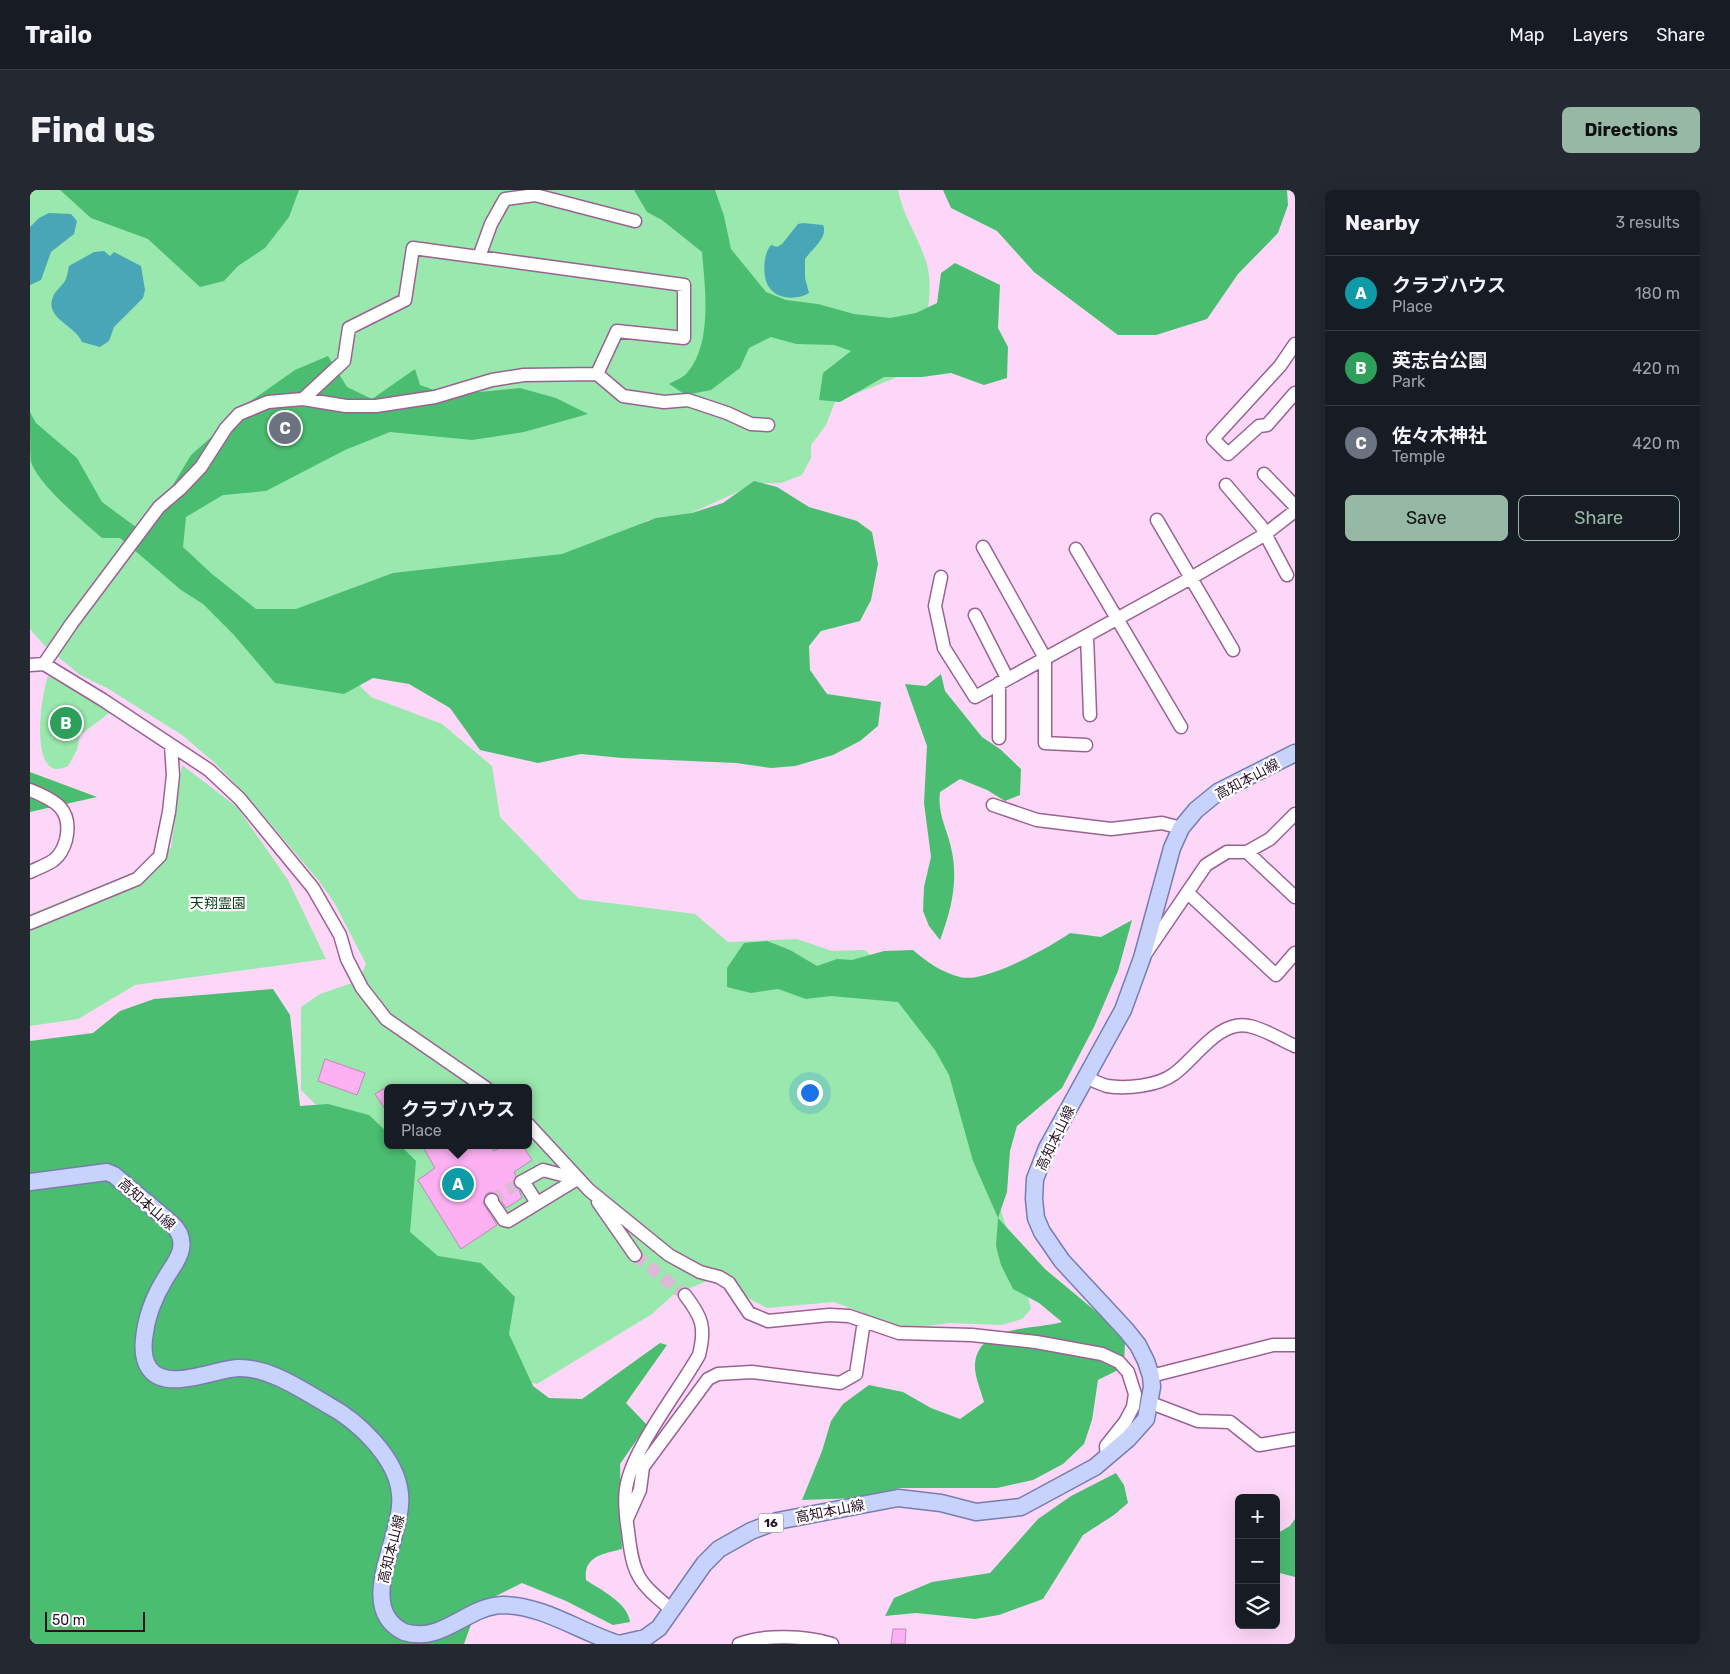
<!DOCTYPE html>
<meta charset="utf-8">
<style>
body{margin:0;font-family:Rubik,"Noto Sans JP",sans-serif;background:#242831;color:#f1f3f6}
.controls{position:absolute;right:15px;bottom:15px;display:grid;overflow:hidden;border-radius:8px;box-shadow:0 5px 20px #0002}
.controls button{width:45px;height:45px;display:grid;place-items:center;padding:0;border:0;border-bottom:1px solid #363941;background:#171b24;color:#f1f3f6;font:25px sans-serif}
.scale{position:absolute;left:15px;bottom:12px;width:100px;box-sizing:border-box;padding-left:5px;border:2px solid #291226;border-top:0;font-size:14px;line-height:18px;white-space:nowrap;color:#291226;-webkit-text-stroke:4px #fff;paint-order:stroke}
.you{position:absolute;left:779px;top:902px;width:18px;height:18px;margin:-12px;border:4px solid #fff;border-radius:50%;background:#1a73e8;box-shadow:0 0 0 8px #1a73e833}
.badge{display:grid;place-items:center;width:32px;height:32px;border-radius:50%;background:#96b8a4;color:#fff;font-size:16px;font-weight:700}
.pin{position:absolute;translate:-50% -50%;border:2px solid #fff;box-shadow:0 1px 5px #0006}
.popup{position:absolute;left:354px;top:894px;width:148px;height:65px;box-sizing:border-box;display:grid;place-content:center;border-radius:8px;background:#171b24;filter:drop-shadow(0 1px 4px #0005);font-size:16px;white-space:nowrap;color:#9ea1a6}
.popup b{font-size:19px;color:#f1f3f6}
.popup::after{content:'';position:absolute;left:50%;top:100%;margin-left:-10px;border:10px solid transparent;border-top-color:#171b24}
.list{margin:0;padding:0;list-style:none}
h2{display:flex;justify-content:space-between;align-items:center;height:65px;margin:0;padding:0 20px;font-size:21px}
h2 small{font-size:16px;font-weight:400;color:#9ea1a6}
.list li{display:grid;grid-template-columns:32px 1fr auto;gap:15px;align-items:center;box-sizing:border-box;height:75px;padding:0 20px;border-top:1px solid #363941}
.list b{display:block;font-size:19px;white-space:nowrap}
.list p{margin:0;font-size:16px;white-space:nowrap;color:#9ea1a6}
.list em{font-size:16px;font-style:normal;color:#9ea1a6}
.actions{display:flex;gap:10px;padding:15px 20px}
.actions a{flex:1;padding:11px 0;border:1px solid #96b8a4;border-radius:8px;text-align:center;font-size:18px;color:#96b8a4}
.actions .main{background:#96b8a4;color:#111}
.icon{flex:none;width:28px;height:28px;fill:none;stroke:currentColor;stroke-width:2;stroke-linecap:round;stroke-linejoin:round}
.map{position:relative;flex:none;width:1265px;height:1454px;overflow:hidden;border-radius:8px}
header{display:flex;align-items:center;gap:30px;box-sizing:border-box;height:70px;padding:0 25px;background:#171b24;border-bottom:1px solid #363941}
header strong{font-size:24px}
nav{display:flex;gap:28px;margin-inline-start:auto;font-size:18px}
.intro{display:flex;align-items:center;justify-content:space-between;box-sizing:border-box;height:120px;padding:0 30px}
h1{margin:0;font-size:35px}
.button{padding:12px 22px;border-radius:8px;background:#96b8a4;color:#111;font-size:18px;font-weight:700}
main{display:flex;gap:30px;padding:0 30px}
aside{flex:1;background:#171b24;border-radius:8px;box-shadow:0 5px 20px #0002}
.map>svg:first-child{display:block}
</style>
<header>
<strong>Trailo</strong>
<nav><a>Map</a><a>Layers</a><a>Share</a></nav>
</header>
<div class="intro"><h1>Find us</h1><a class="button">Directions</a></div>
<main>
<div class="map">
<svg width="1265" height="1454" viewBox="0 0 1265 1454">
<rect width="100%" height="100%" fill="#fdd7f7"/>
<path fill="#99e8ad" d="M0 0H868C873 27 890 49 897 75 905 104 893 141 889 170L870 186 805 212 796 235 781 255V268L772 285 751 293H727L657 325 618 330 573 360 390 381 336 393 291 412 285 451 341 507 412 534 462 576 470 627 549 709 665 724 698 752 767 749 802 761 834 760 875 790 896 809 992 1081 1001 1119 992 1129 972 1135 920 1133 864 1140 833 1123 804 1112 737 1118 682 1089 643 1105 622 1124 507 1194 490 1190 401 1066 376 1048 365 955H498V898H358V948L290 919 271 900V817L290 804 328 791 336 774 305 714 289 691 215 604 186 574 152 545 77 498 50 485 14 455 0 439Z
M18 486 82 521 50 545 47 560 38 576C0 596 9 512 18 486Z
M152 575 207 617 258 690 296 769 105 795 48 829 0 836V724L102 683 141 658Z"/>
<path fill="#4bbd71" d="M30 0H269L259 27 235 58 208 76 194 91 170 97 118 49 61 28Z
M604 0H685L694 26 701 59 736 102 756 110 788 114 824 124 860 128 886 123 907 113 911 83 925 73 970 95 968 138 978 157 977 188 954 195 921 183 892 187H854L810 212 789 210 793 183 821 161 804 155 766 154 741 147 719 158 710 178 681 200 656 205 639 194C644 191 652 188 656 184 683 155 675 98 672 62L632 30 617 22Z
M913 0H1257L1258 15 1248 43 1208 84 1177 129 1126 145H1088L1004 82 967 41 921 18Z
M298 166 317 197 342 209 385 179 390 195 418 205 490 198 526 208 558 224 494 242 442 250 360 242 315 260 236 301 193 305 156 327 153 357 182 384 226 419H266L363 383 532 364 626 328 662 323 693 313 724 291 747 297 779 317 827 331 842 342 848 374 841 410 830 431 791 441 779 456 780 480 797 504 851 512 848 536 830 551 803 565 765 576 741 578 706 573 592 568 551 564 508 573 450 560 420 518 379 494 343 488 314 504 245 493 203 444 173 414 151 400 90 348H72C52 330 10 297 1 272 0 261 0 235 0 222L6 233 47 268 72 312 110 340 128 320 161 265 194 236 205 222 265 180Z
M911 484 915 501 952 547 970 559 991 579 990 605 975 611 957 600 930 589 910 602C907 625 918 640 922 662 928 693 921 721 910 750L899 736 893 721 894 697 901 667 894 613 897 556 875 494 896 496Z
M0 582 67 607 0 622Z
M1102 730 1088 781 1064 837 1032 898 987 936 980 961 977 1002 968 1028 1015 1079 1069 1124 1095 1150 1094 1177 1068 1190 1062 1230 1054 1254 1033 1274 1003 1290 967 1298H870L828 1308 772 1310 792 1261 801 1231 813 1214 839 1195 873 1202 901 1218 930 1229 954 1212C951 1201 944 1185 945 1174 948 1134 1005 1140 1032 1132L1009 1113 983 1099 971 1075 966 1056 968 1028 943 971 919 885 905 860 868 812 801 806 776 809 748 799 721 803 697 797V778L714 753 737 751 760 760 787 776 807 769 822 770 854 761 883 760C897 772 911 782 930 787 954 794 1020 757 1040 743L1071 747Z
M243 799 260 825 270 916 298 914 339 925 358 943V955H370L386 971 380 1042 408 1066 451 1073 485 1107 479 1144 503 1196 519 1208 552 1209 630 1153 637 1155 596 1213 617 1235 590 1274 592 1359C573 1364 553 1366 556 1390 571 1400 598 1413 600 1432L583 1435 536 1411 492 1393 448 1415 434 1454H0V851L63 843 90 821 124 809Z
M1086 1283 1094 1295 1098 1313 1084 1325 1053 1345 1013 1409 969 1425 945 1429 886 1423 855 1426 864 1408 902 1392 960 1383 1008 1329 1041 1306Z
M1265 1329V1387L1246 1382V1344L1260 1336Z"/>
<path fill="#48a6b7" d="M19 23 41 24 47 31 44 44 21 62 11 90 0 95V37L9 28Z
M773 33 793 35C799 47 781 60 775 69V88L779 103C768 110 747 110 739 97 732 87 733 64 741 55L747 57 752 54 768 34Z
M74 61 80 66 84 62 111 76 115 100 113 108 84 137 79 151 70 157 52 152C45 135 14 128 23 107 25 101 31 97 35 91 37 87 38 81 39 76L64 62Z"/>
<path fill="#fdb1f3" stroke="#c187b9" d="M256 227 265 241 253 248 244 235Z
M295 869 335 883 327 905 288 891Z
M358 896V923L345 904Z
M392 955H460L464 961 474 955H492L502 970 484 982 486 986 484 995 489 1000 492 1008 476 1018 467 1004 460 1002 456 1004 453 1013 467 1035 431 1059 388 990 405 978Z
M863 1439H876L875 1454H861Z"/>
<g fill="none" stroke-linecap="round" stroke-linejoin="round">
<path stroke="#ddb9d8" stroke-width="12" stroke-dasharray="12 6" stroke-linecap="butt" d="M462 1010 491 992
M605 1065 655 1105"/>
<g stroke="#9a6293" stroke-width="15">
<path id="minor" d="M449 67 461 34 475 9 505 5 605 31
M1265 154 1250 176 1183 249 1198 264 1229 236 1237 235 1265 203
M273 209 314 171 319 138 375 110 383 58 654 95V148L587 141 567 184
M1234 284 1265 316
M1196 295 1231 336 1257 385
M1127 330 1203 460
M953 357 1015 468V553L1056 555
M1046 359 1151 537
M911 387 905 416 914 458 945 507 1161 388 1234 345 1265 321
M945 425 977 488
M1057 446 1060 525
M14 474 42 433 129 317 150 299 171 277 196 238 209 224 238 212 273 209 316 216H346L405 207 462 190 494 185 567 184 593 206 634 212 658 210 697 223 721 234 738 235
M0 475 14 474 73 510 179 580 210 609 283 698 310 745 317 769 332 798 356 829 456 898
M969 493V548
M0 600C25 610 43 619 36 650 34 657 30 665 24 670 17 675 8 678 0 682
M963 615 1007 630 1081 639 1132 633 1151 638
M1217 662 1265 707
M1158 703 1246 785 1265 763
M0 733 107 689 130 666 139 622 143 585 141 555
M1116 763 1176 675 1197 662H1217L1240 649 1265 624
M1055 887C1062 890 1070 894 1077 896 1097 899 1128 896 1144 884 1165 869 1189 829 1219 836 1235 839 1251 850 1265 856
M498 934 559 1000 639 1065 670 1082 689 1087 699 1093 719 1123 738 1131 799 1125 819 1126 869 1143 942 1145 1006 1152 1072 1164 1089 1172 1098 1182 1105 1204 1103 1217 1095 1232 1076 1256 1077 1267
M493 991 507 1013
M491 992 513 980 547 989
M462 1010 461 1011 474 1030 478 1031 547 989
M568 1012 605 1065
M1121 1186 1243 1155H1265
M1121 1213 1168 1231 1200 1232 1229 1255 1265 1249
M597 1329 610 1300 613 1277 678 1189 688 1184 722 1182 810 1193 826 1184 834 1131
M642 1420C608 1392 603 1386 598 1341 596 1328 594 1312 596 1299 601 1260 649 1201 669 1165 676 1137 672 1127 655 1105
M709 1454C734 1444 777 1446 802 1454"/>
</g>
<g stroke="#787daf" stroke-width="19">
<path id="major" d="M0 992 77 982 84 985 141 1033C149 1040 153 1048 151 1059 149 1070 140 1080 135 1089 124 1107 116 1127 114 1149 113 1158 113 1169 119 1178 136 1203 184 1179 208 1178 239 1177 272 1200 298 1215 328 1231 367 1268 370 1304 375 1345 323 1417 374 1442 413 1454 436 1416 473 1415 513 1415 552 1443 589 1454L615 1448 629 1438 674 1374 689 1359 721 1341 747 1331 868 1308 911 1313 946 1322 991 1317 1065 1277 1098 1249 1116 1229 1122 1197 1121 1186 1116 1171 1108 1155 1096 1140 1032 1071 1012 1042 1006 1028 1004 1009 1005 989 1017 958 1093 820 1112 768 1142 658 1151 638 1166 620 1188 602 1265 563"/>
</g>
<use href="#minor" stroke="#fff" stroke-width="12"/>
<use href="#major" stroke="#c8d3fb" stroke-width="16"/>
</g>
<g text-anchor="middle" stroke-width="4.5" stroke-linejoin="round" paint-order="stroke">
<rect fill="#fff" stroke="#695967" stroke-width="1" x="728.5" y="1323.5" width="25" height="19" rx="4"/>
<g font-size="12" font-weight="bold" fill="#291226">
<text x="741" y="1337">16</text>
</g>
<g font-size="14" fill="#291226" stroke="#fff">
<text transform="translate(1217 589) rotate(-28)" y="5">高知本山線</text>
<text transform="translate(1025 948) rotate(-64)" y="5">高知本山線</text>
<text transform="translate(117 1014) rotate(41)" y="5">高知本山線</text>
<text transform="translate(800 1321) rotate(-11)" y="5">高知本山線</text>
<text transform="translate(361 1359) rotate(-76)" y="5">高知本山線</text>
</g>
<g font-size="14" fill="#0f3d1f" stroke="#fff">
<text x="188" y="718">天翔霊園</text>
</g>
</g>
</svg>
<div class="controls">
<button>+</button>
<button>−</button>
<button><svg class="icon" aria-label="layers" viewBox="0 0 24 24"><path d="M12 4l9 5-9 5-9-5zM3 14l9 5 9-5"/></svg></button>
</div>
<div class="scale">50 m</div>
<div class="you"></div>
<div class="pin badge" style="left:428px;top:994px;background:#0f9aa8">A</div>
<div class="popup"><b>クラブハウス</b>Place</div>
<div class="pin badge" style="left:36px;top:533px;background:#2e9e5b">B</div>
<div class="pin badge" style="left:255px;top:238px;background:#6b7280">C</div>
</div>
<aside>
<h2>Nearby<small>3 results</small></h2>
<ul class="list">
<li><span class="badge" style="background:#0f9aa8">A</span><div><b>クラブハウス</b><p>Place</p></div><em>180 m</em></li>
<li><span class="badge" style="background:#2e9e5b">B</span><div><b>英志台公園</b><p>Park</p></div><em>420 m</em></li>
<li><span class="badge" style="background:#6b7280">C</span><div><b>佐々木神社</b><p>Temple</p></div><em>420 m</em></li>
</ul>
<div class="actions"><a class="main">Save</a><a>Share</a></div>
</aside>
</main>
